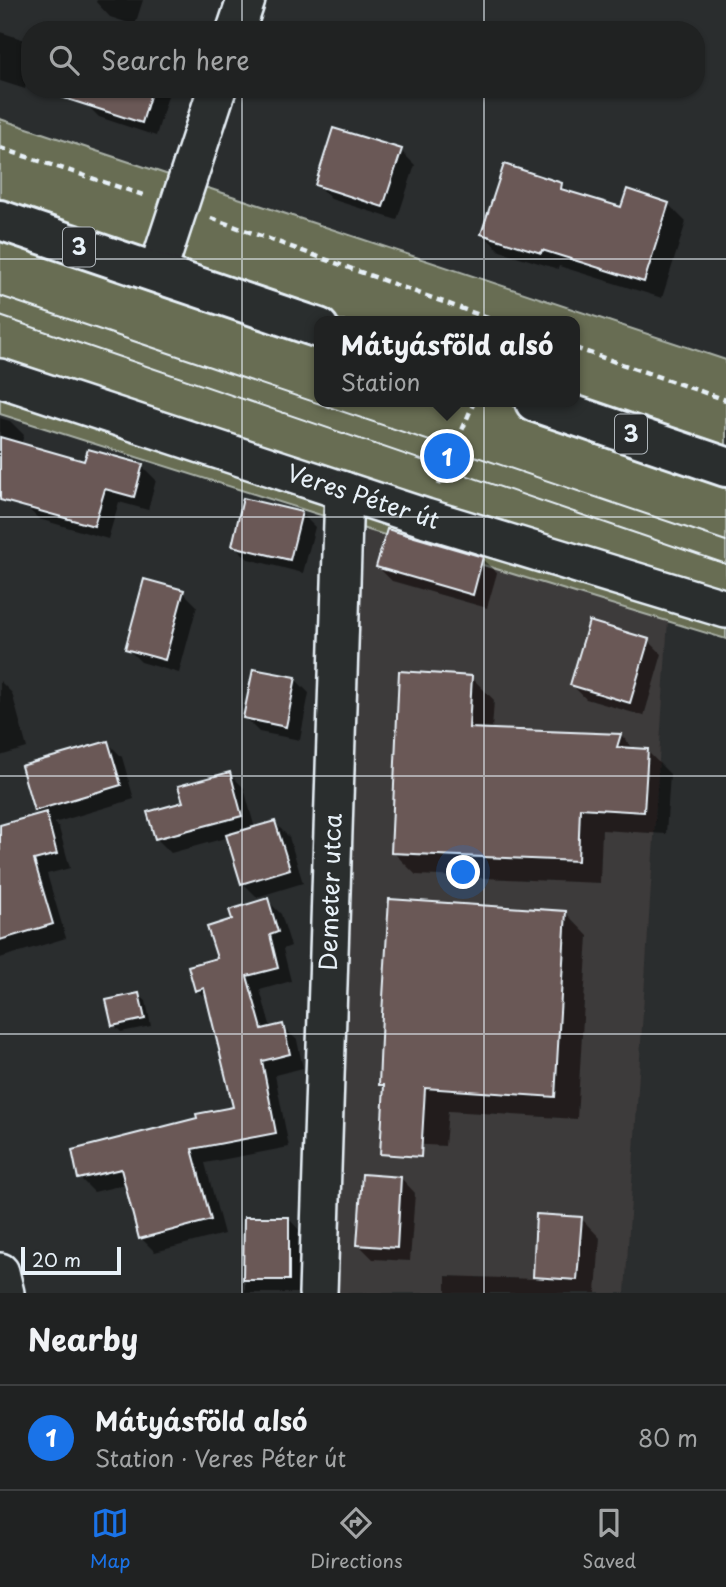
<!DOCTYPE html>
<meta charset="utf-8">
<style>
body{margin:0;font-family:"Playpen Sans",sans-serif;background:#2d2f2f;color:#f1f3f6}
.scale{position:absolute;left:21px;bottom:18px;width:100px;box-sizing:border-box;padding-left:7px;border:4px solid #e8f1f8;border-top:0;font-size:19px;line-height:24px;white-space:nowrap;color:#e8f1f8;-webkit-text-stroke:5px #2a2d2e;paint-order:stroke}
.you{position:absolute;left:464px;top:873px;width:24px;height:24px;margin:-18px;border:5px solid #fff;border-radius:50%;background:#1a73e8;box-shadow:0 0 0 10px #1a73e833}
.badge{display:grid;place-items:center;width:46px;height:46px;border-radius:50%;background:#1a73e8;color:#fff;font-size:23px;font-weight:700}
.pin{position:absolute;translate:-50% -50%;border:4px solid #fff;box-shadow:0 2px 7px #0006}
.popup{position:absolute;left:314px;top:316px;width:266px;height:91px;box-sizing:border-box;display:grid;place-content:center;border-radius:14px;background:#202222;filter:drop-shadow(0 2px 5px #0005);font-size:23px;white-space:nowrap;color:#a2a4a5}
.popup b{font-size:26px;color:#f1f3f6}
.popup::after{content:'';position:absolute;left:50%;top:100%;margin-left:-14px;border:14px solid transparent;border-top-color:#202222}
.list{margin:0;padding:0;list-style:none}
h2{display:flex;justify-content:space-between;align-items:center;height:91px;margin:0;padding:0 28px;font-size:30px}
h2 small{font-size:23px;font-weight:400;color:#a2a4a5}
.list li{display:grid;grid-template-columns:46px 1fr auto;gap:21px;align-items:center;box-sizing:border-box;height:105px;padding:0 28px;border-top:2px solid #3d3f40}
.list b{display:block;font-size:26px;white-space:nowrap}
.list p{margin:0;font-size:23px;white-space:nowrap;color:#a2a4a5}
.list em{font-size:23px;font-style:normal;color:#a2a4a5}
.icon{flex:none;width:38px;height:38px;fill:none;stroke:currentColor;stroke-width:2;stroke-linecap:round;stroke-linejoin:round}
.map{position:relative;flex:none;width:726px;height:1293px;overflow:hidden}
.search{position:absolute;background:#202222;box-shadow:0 2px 5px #0004;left:21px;right:21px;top:21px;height:77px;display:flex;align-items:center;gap:18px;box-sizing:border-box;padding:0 24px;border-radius:28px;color:#a2a4a5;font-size:26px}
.sheet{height:196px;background:#202222}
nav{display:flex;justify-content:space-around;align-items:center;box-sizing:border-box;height:98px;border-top:2px solid #3d3f40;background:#202222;font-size:19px;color:#a2a4a5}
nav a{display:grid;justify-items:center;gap:4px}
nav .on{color:#1a73e8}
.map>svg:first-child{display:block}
</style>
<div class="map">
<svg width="726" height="1293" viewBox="0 0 726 1293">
<rect width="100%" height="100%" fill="#2a2d2e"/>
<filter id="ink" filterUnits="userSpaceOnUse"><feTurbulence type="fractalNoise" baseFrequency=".0143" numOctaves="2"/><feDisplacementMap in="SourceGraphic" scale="14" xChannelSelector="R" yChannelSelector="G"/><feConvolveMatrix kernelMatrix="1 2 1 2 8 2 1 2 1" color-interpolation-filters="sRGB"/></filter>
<g filter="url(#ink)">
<path fill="#3e3a3a" d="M365 529 668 619 625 1293H324Z"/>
<path fill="#676d53" stroke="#a8afa6" stroke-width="2" fill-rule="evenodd" d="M0 119 726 360V639L365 529 0 414ZM319 321H575V402H319Z"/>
<path fill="#0007" d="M97 0H143L135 25 110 17 96 2Z
M0 32 22 39 30 47V73L25 89 0 81Z
M89 89H170L156 136 99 117 85 103Z
M401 151 415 165 397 220 331 199 317 185Z
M561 184 571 194 622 209 668 204 686 222 662 298 559 266 558 269 500 251 483 234Z
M0 418 10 421 24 435 21 445 86 463 142 466 156 480 148 510 119 502 108 539 39 519 0 483Z
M301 513 315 527 303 573 248 559 234 545Z
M482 559 497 573 487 608 392 581 378 567Z
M183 592 197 606 179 673 141 662 127 648Z
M648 640 662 654 644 716 586 699 572 685Z
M471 677 494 700 492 730 621 735 635 750 647 751 670 774 666 834 602 830 600 883 416 875 393 852Z
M295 679 309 693 300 740 259 732 245 718Z
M0 681 12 693 27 748 0 756Z
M108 743 122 757 134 799 54 823 59 828 70 868 47 874 66 938 0 958V827L41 816 35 810Z
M230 774 244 788 255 829 275 823 289 837 303 883 257 897 243 883 229 837 171 853 157 839Z
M267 900 281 914 291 946 283 949 291 981 260 990 271 1028 282 1026 297 1040 303 1068 275 1075 289 1147 205 1163 224 1234 155 1252 141 1238 127 1184 94 1192 80 1178 235 1108 209 1002 197 990 219 959 234 920Z
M565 912 588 936 577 1119 448 1111 445 1146 407 1144 386 1089 381 1084Z
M139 995 146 1001 151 1026 121 1032 114 1025Z
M401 1178 415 1193 410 1261 373 1259 359 1245Z
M538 1216 581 1218 600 1238 596 1293H446V1276L534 1279Z
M245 1218 289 1219 302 1233V1293H245Z"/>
<path fill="#6b5857" stroke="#e8f1f8" stroke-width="2" d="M56 89H152L142 123 55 95Z
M333 128 402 149 383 207 315 185Z
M504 164 562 183 561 189 621 207 627 189 669 203 644 282 542 250 541 253 481 234Z
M0 437 84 461 88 449 143 464 134 497 105 489 94 526 0 500Z
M243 498 302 512 290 560 232 546Z
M387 529 483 557 473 595 376 567Z
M144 579 184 590 165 660 125 649Z
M589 621 649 639 630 703 570 685Z
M253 669 296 677 286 727 243 718Z
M399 671 472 676 469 728 621 734 617 747 648 749 644 812 580 808 578 861 391 853Z
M108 741 121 785 34 811 21 766Z
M230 772 242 816 155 839 147 812 183 802 178 786Z
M46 812 57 854 34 860 53 924 0 940V825Z
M275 821 290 869 241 884 226 835Z
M268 898 278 932 270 935 278 968 247 976 262 1029 283 1024 290 1054 262 1061 276 1133 192 1149 211 1220 139 1239 121 1169 78 1179 72 1150 197 1118 196 1114 233 1107 204 988 195 991 188 966 217 958 207 927 232 919 229 910Z
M389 899 566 911 555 1097 425 1088 421 1157 380 1154 384 1085H379L382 1014Z
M139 993 145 1019 112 1026 106 1000Z
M362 1174 401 1177 397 1248 357 1245Z
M536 1214 582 1217 577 1280 533 1277Z
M244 1217H289V1280H243Z"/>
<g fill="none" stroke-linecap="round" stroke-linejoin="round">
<g stroke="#e8f1f8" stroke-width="42">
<g id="minor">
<path d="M236 30 246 0"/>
<path d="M157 273 217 89"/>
<path id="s1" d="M0 378 426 518 726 609"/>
<path d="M0 1272 5 1293"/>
<path id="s2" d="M318 1293 344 491"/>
</g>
</g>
<g stroke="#e8f1f8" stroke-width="44">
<path id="major" d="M0 220 319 328
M535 402 726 467"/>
</g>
<path stroke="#e8f1f8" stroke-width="4.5" stroke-dasharray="7 5" stroke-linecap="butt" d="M0 148 146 196
M211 218 496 321
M575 348 726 400
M439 485 474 402"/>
<use href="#minor" stroke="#2a2d2e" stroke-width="37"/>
<use href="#major" stroke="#2a2d2e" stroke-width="38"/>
<path stroke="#e8f1f8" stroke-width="2" d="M0 296 726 541
M0 316 726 564"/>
</g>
</g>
<path fill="none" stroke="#e8f1f8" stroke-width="2" stroke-opacity="0.55" d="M242 0V30M484 0V30M242 89V1293M484 89V1293M0 259H726M0 517H726M0 776H726M0 1034H726"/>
<g text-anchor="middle" stroke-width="7" stroke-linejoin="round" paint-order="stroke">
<g fill="#2a2d2e" stroke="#afb6bb" stroke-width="2">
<rect x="63" y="227.5" width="32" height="39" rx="5"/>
<rect x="615" y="414.5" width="32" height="39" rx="5"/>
</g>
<g font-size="23" font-weight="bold" fill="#e8f1f8">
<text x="79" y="255">3</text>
<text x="631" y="442">3</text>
</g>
<g font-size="24" fill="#e8f1f8" stroke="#2a2d2e">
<text dy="8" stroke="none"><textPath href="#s1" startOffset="382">Veres Péter út</textPath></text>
<text dy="8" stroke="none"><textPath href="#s2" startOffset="401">Demeter utca</textPath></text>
</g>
</g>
</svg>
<div class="scale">20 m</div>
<div class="you"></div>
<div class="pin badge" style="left:447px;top:456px">1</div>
<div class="popup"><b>Mátyásföld alsó</b>Station</div>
<div class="search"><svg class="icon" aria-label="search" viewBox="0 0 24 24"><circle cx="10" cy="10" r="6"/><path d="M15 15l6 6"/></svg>Search here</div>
</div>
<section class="sheet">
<h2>Nearby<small></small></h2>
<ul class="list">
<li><span class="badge">1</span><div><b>Mátyásföld alsó</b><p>Station · Veres Péter út</p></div><em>80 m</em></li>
</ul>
</section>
<nav>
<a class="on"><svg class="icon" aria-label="map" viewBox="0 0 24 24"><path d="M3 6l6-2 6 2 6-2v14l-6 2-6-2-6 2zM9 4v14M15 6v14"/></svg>Map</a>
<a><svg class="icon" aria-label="directions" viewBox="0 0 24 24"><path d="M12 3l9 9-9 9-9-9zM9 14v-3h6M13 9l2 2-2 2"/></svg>Directions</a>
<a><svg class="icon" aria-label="saved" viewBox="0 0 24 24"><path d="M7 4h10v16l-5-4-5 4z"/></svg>Saved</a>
</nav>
